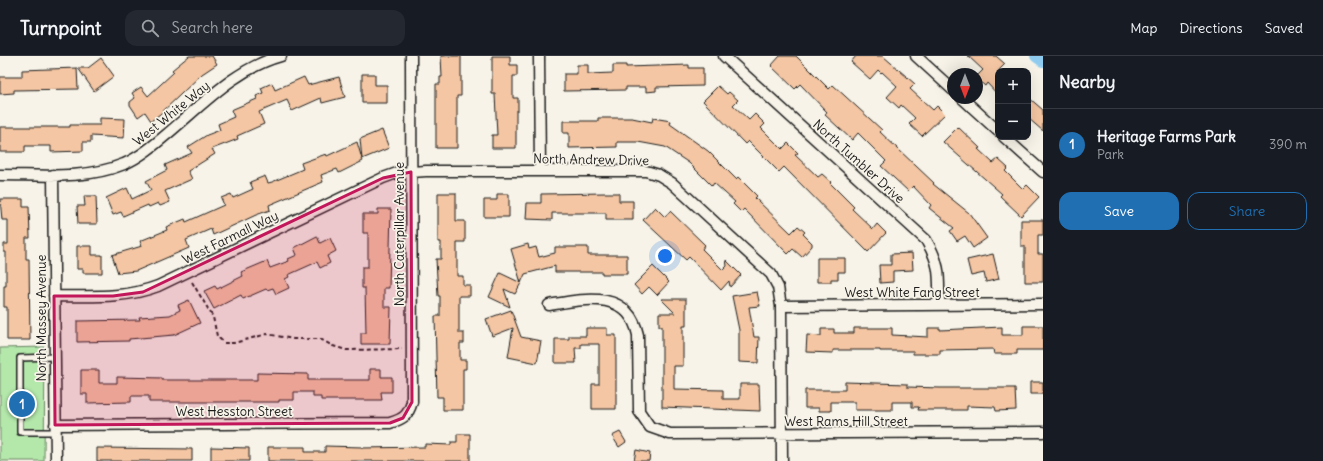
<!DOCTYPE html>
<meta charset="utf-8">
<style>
body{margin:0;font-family:Delius,sans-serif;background:#242831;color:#f1f3f6}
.controls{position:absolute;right:12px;top:12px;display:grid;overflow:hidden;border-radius:8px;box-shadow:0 4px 16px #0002}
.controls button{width:36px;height:36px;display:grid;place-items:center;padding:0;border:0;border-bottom:1px solid #363941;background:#171b24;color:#f1f3f6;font:20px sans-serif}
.compass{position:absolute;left:947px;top:12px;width:36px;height:36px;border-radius:50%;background:#171b24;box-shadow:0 4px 16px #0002;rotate:180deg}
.you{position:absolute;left:665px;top:200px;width:14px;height:14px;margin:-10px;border:3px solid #fff;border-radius:50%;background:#1a73e8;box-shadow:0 0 0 6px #1a73e833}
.badge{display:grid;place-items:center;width:26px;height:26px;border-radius:50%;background:#1f6fb2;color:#fff;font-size:13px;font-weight:700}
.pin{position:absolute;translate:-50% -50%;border:2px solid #fff;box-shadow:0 1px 4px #0006}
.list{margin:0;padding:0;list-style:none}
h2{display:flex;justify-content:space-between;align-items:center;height:52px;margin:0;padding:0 16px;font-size:17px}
h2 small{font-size:13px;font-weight:400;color:#9ea1a6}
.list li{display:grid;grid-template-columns:26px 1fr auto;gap:12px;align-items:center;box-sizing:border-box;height:72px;padding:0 16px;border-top:1px solid #363941}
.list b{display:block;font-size:15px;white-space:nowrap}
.list p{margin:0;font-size:13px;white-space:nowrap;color:#9ea1a6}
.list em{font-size:13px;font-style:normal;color:#9ea1a6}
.actions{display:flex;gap:8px;padding:12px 16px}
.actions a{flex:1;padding:9px 0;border:1px solid #1f6fb2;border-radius:12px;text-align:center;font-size:14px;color:#1f6fb2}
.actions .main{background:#1f6fb2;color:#fff}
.icon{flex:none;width:22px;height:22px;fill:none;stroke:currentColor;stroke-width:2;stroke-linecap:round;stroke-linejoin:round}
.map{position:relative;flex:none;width:1043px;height:405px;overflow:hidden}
header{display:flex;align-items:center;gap:24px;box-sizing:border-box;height:56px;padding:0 20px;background:#171b24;border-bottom:1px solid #363941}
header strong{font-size:19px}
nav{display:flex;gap:22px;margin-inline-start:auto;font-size:14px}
.search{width:280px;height:36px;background:#242831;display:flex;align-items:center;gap:10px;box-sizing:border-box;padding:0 14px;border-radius:12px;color:#9ea1a6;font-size:15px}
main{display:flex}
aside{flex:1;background:#171b24}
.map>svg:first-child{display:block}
</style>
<header>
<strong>Turnpoint</strong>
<div class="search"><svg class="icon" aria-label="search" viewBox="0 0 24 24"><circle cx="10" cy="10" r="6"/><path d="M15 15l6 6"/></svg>Search here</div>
<nav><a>Map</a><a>Directions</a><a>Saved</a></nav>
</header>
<main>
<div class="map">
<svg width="1043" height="405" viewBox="0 0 1043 405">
<rect width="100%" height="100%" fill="#f7f3e8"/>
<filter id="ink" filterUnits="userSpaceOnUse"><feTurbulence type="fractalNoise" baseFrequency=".025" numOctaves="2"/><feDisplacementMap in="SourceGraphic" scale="8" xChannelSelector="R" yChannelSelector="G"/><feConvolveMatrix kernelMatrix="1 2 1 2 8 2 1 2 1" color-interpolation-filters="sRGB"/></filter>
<g filter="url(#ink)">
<path fill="#b3e8aa" stroke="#688263" d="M45 291 44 405H0V292Z"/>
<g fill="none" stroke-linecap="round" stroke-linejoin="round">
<path stroke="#8fcbef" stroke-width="12" d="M1036 0 1043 5"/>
</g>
<path fill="#f4c6a3" stroke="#1c1c1c" d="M189 0H212L217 8 202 18 160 58 151 65 145 56 138 61 130 49V46L135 42 132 37 141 31 148 40 174 16 172 14Z
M441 0H461V40H457V92H436V28H440V21H442Z
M492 0H510V9H517V20H513V42H518V55H516V92H492V79H497L495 38H492Z
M780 0H796L829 33 833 29 882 74 880 76 934 127 933 128 969 157 987 182 973 192 965 180 957 185 950 175 954 172 929 152 931 149 913 130 908 135 881 110 886 105 858 77 852 84 825 59 827 56 800 28 795 33 771 10Z
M856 0H883L915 28 910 33 933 54 937 50 945 58 922 80 909 68 915 62 901 49 899 52 887 41 897 30 882 16 881 17 878 14 870 23 851 6Z
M968 0H996L1005 8 998 15V39L987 27 985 30 977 23V20L983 14Z
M101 2 114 20 94 35 78 12H88Z
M577 9H588V18L613 17V9H626V11L689 9V12H703V30L656 31V35L646 36V31H626V34L564 35V18H577Z
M77 12 78 33 14 34V37L0 38V21H22V14Z
M362 18H375V29H387V47H362Z
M304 21 308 29 339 21 345 41 322 47 321 42 292 55 287 44 259 56 264 68 237 80 238 83 212 93 215 98 188 115 192 123 165 135 170 146 160 150 158 147 149 151 148 149 123 160 121 156 113 159 106 142 127 132 132 143 151 134 146 125 167 114 165 109 192 97 188 91 207 79 220 74 218 68 234 61 231 54 257 43 256 40 263 37 261 32 272 27 275 34Z
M718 30 727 38 729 36 738 44 733 49 749 64 755 58 765 68 761 72 782 93 788 87 798 97 795 99 818 121 822 118 831 126 830 127 854 151 852 153 873 173 877 168 886 177 868 196 784 111 779 116 748 85 745 88 703 45Z
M1028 41 1043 54V75L1028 62Z
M100 62 125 63 124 82 91 80V86H83V95L51 96V90H25V96H0V71H70V69H100Z
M598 62H632L652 66 653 62 671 65 670 68 708 95 736 123 738 121 757 140 755 142 791 177 798 170 805 176 803 178 812 187V190L802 201 793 193 788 198 744 153 741 156 733 148 735 146 714 127 712 130 689 107 665 91 638 86H617V91L569 92V77H563V65H598Z
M958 71 980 92 978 93 993 107 998 103 1008 112 1005 115 1023 133 1027 129 1039 141 1021 160 1000 140 1002 138 943 86Z
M382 74 389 92 362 103 363 105 339 117 337 113 321 119 323 126 269 149 270 154 256 159 213 179 211 173 186 184 189 192 136 215 118 217 112 199 142 190 140 185 167 174 166 171 185 163 186 166 224 149 221 142 231 138 233 142 253 133 250 126 265 120 268 127 272 126 303 113 301 107 326 98 327 100 357 86 362 103 360 83Z
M438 137H456V165H465V186H457V220H463V229H470V240H459V277H464V287H460V304H466V313H463V354H443V341H437L435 260H440V240H438L436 203H441V186H438Z
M606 137H619V145H633V164H606V157H552V164L526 163 527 147H541V138Z
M497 138H509V161H484V144H497Z
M84 140H96L97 168H78L77 150H85Z
M0 143H23V151H29L30 182H26V203H29L30 284H7V251H4V230H6V196H4V188H8V164H2Z
M655 151 665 161 670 155 705 189 702 193 723 214 727 210 726 204 741 219 730 231 729 225 721 234 689 201 686 204 643 164Z
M378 153H391L389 232H384V251H391L390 288H361V277H366L365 232H362V211H368V177H363V158H378Z
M1021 164H1043V179H1038V198H1043V226H1025V190H1021Z
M317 180 320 187 330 182 336 195 327 200 330 207 320 212 317 206 288 219 289 221 285 223 289 232 276 238 273 232 267 234 266 233 243 243 241 239 214 253 204 235 215 230 217 233 243 220 241 216 267 205 270 212 289 205 288 203 297 199 294 192Z
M528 188 529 193 536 191 539 201 555 197V191H588V199H627V218H602V216H555V210L525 218 521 227 511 193Z
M77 190H92V199H102V217H83V213H77Z
M912 197 913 214 893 215V226L880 227 879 209H891V198Z
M993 198 999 223 986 226 984 217 971 220 967 204Z
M817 202H845V216H838V223H831V226H817Z
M653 210 669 226 657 239 649 231 642 238 634 229Z
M500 217 521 227 515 238 504 233 510 251 489 241Z
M757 236 760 250 749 251 754 281H759L758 307 739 306V274L732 240Z
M661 243H686V270H683V310H674V333L723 334V343H740V328H759L760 355 662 351V270H659V257H675Z
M189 244 200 267 174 279 129 283V285L77 286V265L140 264 139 261 170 259 180 254 178 249Z
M511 254 521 281 541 285 537 307 508 301 513 272 492 280 486 263Z
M1023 270H1043V294H1017V298H994L993 293 940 294V298H913V295H880V294H833V297L806 296 807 279 821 280V273H834V277H854V272H892V279L928 281V272H940V274L1002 271V279H1023Z
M586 272H607V279H616V353H592V328H599V288H581V292H575L576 307H555V283H569V280H586Z
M370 313H381V321H392V336H381L382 344H321V341H313V336H294V344H279V346H149V340H131V346L87 347V338H81V314H99V327H117V321L162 322V324H257V317L308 318V324H370Z
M845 326 907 328V331L940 332H1015L1016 354 996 355 995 351 967 350V354H918L919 351H912V346H892V354H855V346H831V355H819V352H805V334H845Z
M1030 326H1043V338H1030Z
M620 376 626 386 619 391 612 380Z
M457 378H470V405H268V391H305V396H325V390L362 391V392L425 391V388L451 389V386H457Z
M211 391 249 392V405H211Z
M97 392 192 393V405H97Z
M636 394 650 397 649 405H634Z"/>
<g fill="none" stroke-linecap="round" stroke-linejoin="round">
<g stroke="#1c1c1c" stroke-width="8">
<path id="service" d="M54 301 20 302V376H55"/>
</g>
<g stroke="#1c1c1c" stroke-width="13">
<path id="minor" d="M539 0 540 115
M724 0 926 184C941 209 939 220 939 249
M916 0 953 34
M962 42 998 75
M1004 81 1043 116
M0 119C41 119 85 124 124 108 140 101 153 90 166 79 201 50 236 12 281 0
M53 119 56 405
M54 240C90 240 124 243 158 230L383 122 397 117 426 115H646L659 119 672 127 771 218 778 231 781 250 782 405
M549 249C585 243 628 233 638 279L639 355 650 371 670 378 1043 376
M781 250 1043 248
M55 369 390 367C403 363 408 360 412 346L411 0"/>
</g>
<path stroke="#1c1c1c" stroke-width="2" stroke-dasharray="4 3" stroke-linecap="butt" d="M192 226 213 261 217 280 224 287H234L267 278 293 283H320L333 290 346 294 402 293"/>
<use href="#service" stroke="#f7f3e8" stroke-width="5"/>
<use href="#minor" stroke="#f7f3e8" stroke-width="10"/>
</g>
</g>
<path fill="#c2185b" fill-opacity="0.2" stroke="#c2185b" stroke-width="3" stroke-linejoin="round" d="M411 116 412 346 403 362 390 367 55 369 54 240H113L143 236 383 122Z"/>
<g text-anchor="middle" stroke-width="3.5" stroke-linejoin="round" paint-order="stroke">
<g font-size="13" fill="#1c1c1c" stroke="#f7f3e8">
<text transform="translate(171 57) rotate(-39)" y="5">West White Way</text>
<text transform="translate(591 103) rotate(1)" y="5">North Andrew Drive</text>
<text transform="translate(859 105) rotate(42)" y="5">North Tumbler Drive</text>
<text transform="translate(399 178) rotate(-90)" y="5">North Caterpillar Avenue</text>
<text transform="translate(230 181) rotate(-26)" y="5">West Farmall Way</text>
<text x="912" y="241">West White Fang Street</text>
<text transform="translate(41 262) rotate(-90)" y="5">North Massey Avenue</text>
<text x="234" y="360">West Hesston Street</text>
<text x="846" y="370">West Rams Hill Street</text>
</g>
</g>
</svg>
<div class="controls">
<button>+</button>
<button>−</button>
</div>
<svg class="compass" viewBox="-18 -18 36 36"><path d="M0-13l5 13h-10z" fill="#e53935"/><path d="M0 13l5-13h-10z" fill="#9ea1a6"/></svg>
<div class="you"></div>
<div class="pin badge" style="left:22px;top:348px">1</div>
</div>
<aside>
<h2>Nearby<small></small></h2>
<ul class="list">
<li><span class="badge">1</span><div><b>Heritage Farms Park</b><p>Park</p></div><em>390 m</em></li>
</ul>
<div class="actions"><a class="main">Save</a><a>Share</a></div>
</aside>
</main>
